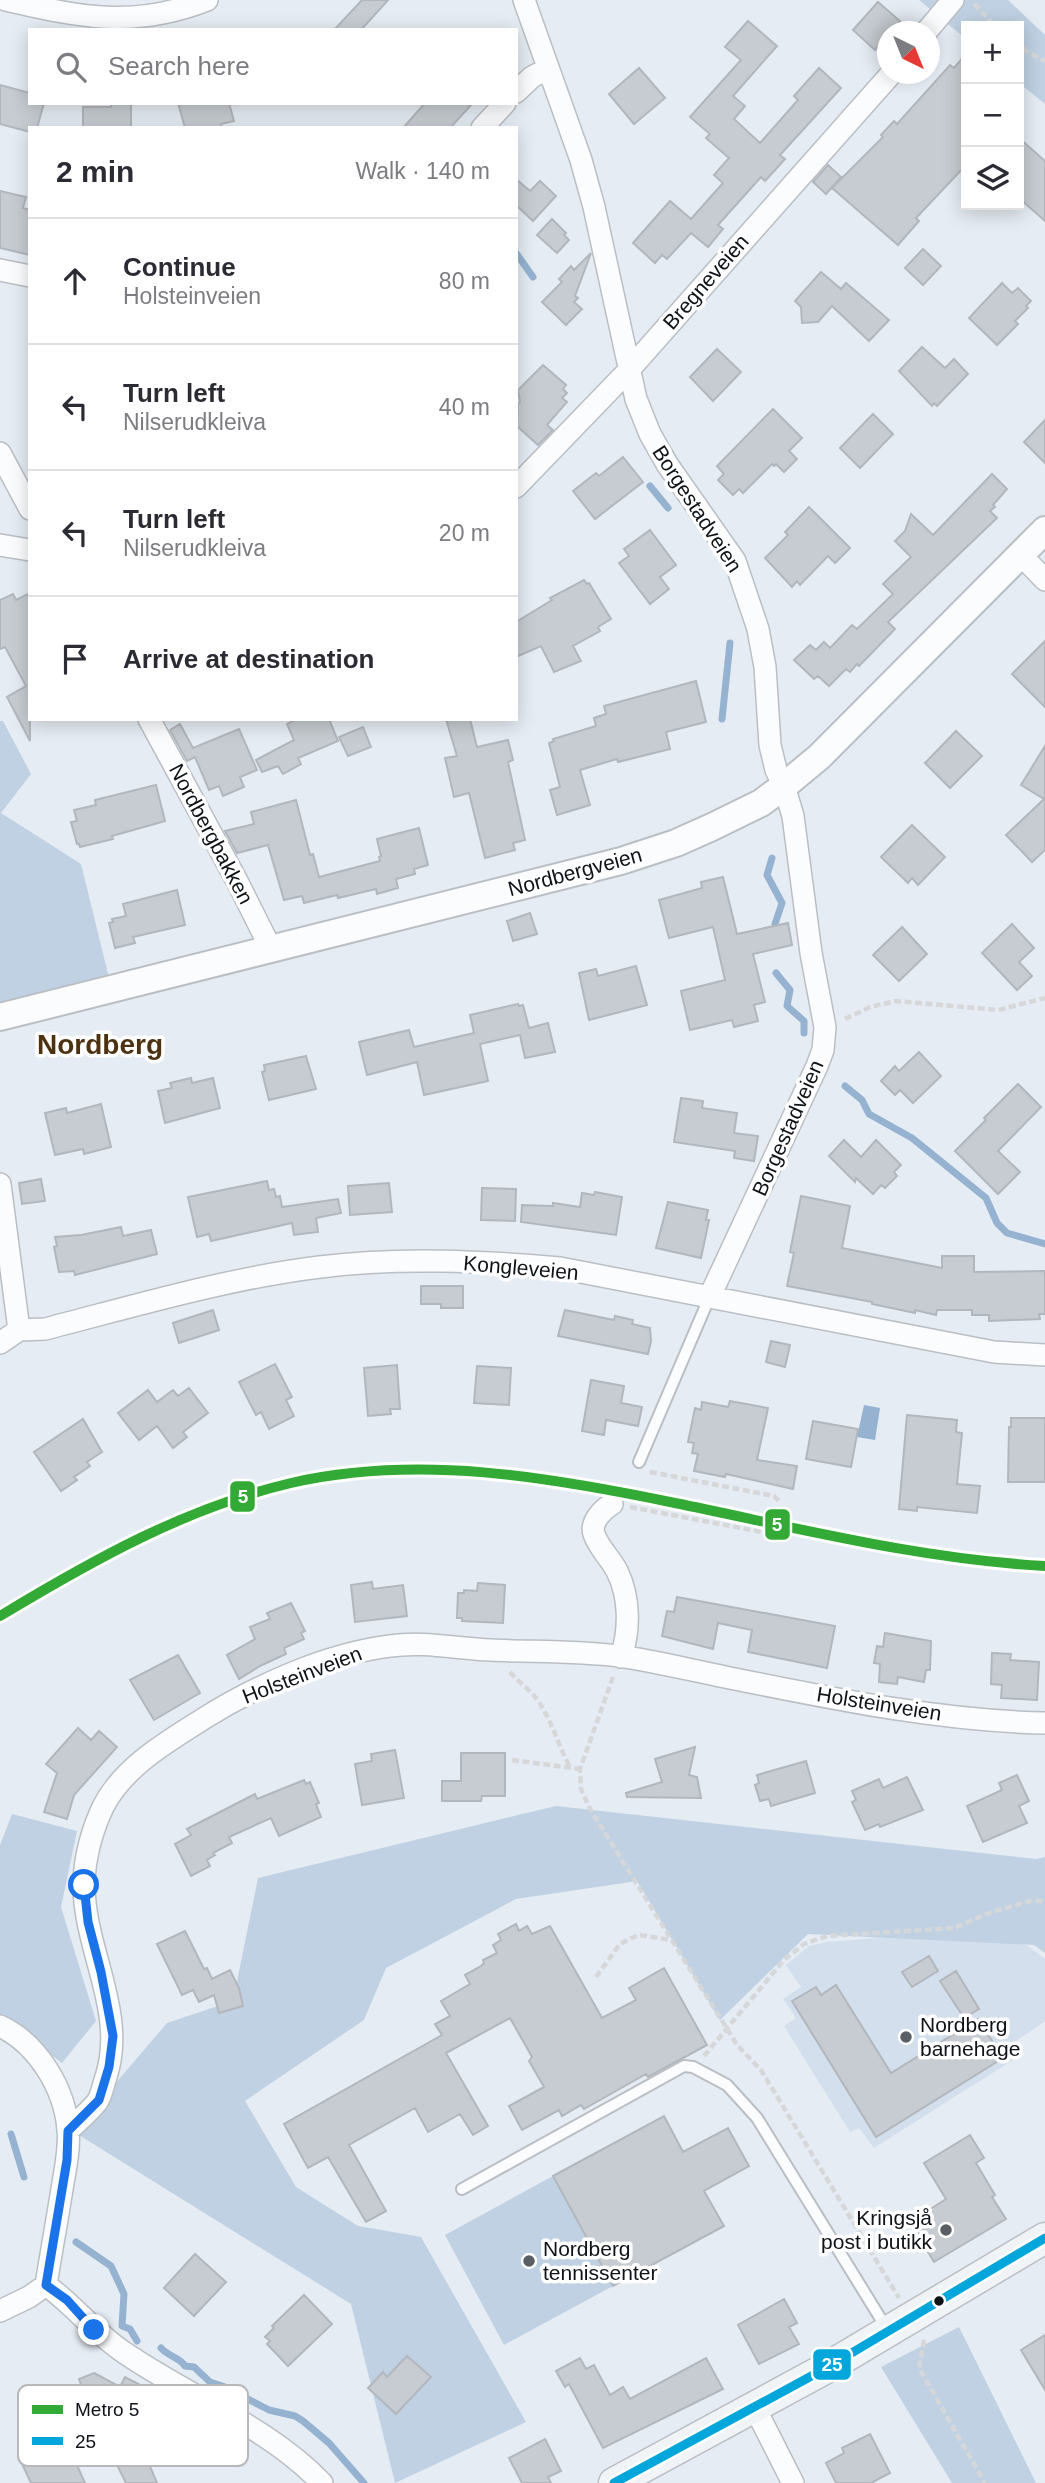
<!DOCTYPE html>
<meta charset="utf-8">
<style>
body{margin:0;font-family:Arial,sans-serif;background:#f2f2f3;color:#2b2b33}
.controls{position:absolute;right:21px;top:21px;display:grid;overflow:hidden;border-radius:0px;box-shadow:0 4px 18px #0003}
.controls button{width:63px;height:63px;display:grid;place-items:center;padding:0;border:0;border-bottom:2px solid #e1e1e2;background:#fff;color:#2b2b33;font:35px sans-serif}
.compass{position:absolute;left:877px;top:21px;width:63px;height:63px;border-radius:50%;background:#fff;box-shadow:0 4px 18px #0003;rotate:137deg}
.stop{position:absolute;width:21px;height:21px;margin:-16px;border:5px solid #1a73e8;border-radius:50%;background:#fff}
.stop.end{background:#1a73e8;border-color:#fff;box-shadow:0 2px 7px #0008}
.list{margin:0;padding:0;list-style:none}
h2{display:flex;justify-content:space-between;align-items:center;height:91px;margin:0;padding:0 28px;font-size:30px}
h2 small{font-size:23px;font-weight:400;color:#7c7c81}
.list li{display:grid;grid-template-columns:46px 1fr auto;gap:21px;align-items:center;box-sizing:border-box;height:126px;padding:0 28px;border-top:2px solid #e1e1e2}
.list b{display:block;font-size:26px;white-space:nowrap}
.list p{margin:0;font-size:23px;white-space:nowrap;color:#7c7c81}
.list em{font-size:23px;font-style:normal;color:#7c7c81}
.icon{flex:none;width:38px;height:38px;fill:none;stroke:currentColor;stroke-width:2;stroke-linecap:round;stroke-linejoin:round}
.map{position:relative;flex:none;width:1045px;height:2483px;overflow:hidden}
.search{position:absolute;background:#fff;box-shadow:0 4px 18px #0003;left:28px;top:28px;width:490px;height:77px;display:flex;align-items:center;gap:18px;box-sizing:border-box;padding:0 24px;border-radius:0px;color:#7c7c81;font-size:26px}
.panel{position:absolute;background:#fff;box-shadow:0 4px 18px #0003;left:28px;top:126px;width:490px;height:595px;border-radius:0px}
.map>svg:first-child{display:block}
</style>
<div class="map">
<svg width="1045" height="2483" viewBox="0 0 1045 2483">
<rect width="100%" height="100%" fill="#e5ecf3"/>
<path fill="#d3dfec" d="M1004 1928 1045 1959V2021L1006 2048 1013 2060 874 2148 859 2128 850 2132 784 2026 796 2018 783 1999 801 1987 786 1965 809 1946 826 1942Z"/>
<path fill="#bfd1e3" d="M919 0H1008L1045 35V104L1019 83V26H966V39Z
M0 721H3L31 774 1 813 81 864 109 978 0 1005Z
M556 1806 1036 1859 1045 1857V1953L1034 1945 808 1934 720 2020 637 1881 516 1899 386 1968 364 2020 245 2101 296 2187 358 2226 421 2237 526 2422 395 2483 351 2304 74 2132 167 2023 233 2001 258 1878Z
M12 1814 77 1831 61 1907 96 2021 62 2063 0 2017V1845Z
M553 2176 613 2286 504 2345 445 2235Z
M959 2327 1036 2483H952L881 2367Z"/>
<path fill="#95b3d1" d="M864 1405 880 1408 875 1440 857 1437Z"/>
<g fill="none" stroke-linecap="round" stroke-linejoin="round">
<path stroke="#95b3d1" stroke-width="7" d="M516 253 533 277
M650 486 668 508
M722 719 730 643
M772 858 767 875 782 903 775 924
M776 973 790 990 787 1006 804 1021V1033
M845 1086 862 1100 869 1114 912 1138 986 1198 997 1223 1007 1233 1045 1244
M11 2134 24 2177
M76 2242 111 2266 124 2294 122 2326 130 2329 137 2341
M161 2348C169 2357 179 2357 185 2366L194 2367 210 2382 225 2387
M240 2395 269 2410 295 2416 303 2421 329 2443 364 2483"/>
</g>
<path fill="#c6ccd1" stroke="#b2b7bd" stroke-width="2" d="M362 0H388L361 30H334Z
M878 2 900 21 891 32H887V35L875 50 853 30Z
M748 21 777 46 733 96 745 106 734 119 760 143 798 100 794 96 819 68 841 88 780 155 785 159 765 181 761 177 718 225 723 229 708 247 691 233 667 259 662 255 655 263 633 243 670 201 691 219 723 183 714 175 729 158 706 138 710 134 690 117 741 60 725 47Z
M966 54V165L916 218 919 221 898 245 832 188 883 137 881 135 894 121 897 124 950 65 954 68Z
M639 68 665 98 634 124 609 94Z
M0 85 30 93V103H44L37 128H30V132L0 124Z
M111 103H131V128H83V107H111Z
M178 103H229L234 121 221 124 222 128H185Z
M425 103H473L450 128H403Z
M1019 138 1045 161V221L1019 198Z
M828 165 841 177 826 194 813 182Z
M516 179 530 191 540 181 556 196 533 221 516 205Z
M0 191 26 197 23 208 30 210V255L0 248Z
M552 219 566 233 564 235 569 240 557 253 537 235Z
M923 249 941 266 923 285 905 268Z
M591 253 575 296 578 298 574 302 582 309 566 325 542 302 562 282 559 279 571 266 574 270Z
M821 272 841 289 846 283 889 320 869 341 832 306 818 322 802 323 801 307 795 301Z
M1002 283 1012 293 1018 288 1031 301 1026 306 1028 308 1015 321 1018 324 997 345 969 318Z
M922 347 945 368 954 359 968 374 937 406 934 403 932 406 899 371Z
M717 349 741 372 713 401 690 377Z
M543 365 566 385 563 389 567 393 562 398 567 402 547 425 553 430 538 445 517 426 518 404 520 402 518 390Z
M773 409 802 438 789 451 797 459 784 472 776 464 774 466 772 464 743 493 739 489 733 495 718 480 724 474 717 466Z
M873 414 893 434 860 468 840 448Z
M1045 420V463L1024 442Z
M623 457 643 482 595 519 573 491 596 473 599 476Z
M992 474 1007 489 993 505 995 507 990 511 997 518 888 622 895 629 859 666 857 664 850 672 846 669 829 686 818 676 814 679 794 660 810 645 816 650 824 642 830 648 852 625 857 629 893 594 883 584 911 557 895 541 905 531 911 514 933 535Z
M809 507 850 548 835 563 828 556 800 585 797 581 792 587 765 558 788 535 785 532Z
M650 530 676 565 660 577 669 589 650 604 619 563 629 556 624 549Z
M584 580 587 584 589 583 611 619 598 627 600 631 573 646 581 661 554 672 541 646 516 657V622L552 600 550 598Z
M30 593V741L7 697 26 686 5 647 0 649V600L13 594 16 600Z
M1045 641V707L1012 674Z
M696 681 706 722 666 732 670 749 618 762 617 759 580 770 590 805 557 815 550 790 560 787 549 743 554 741 553 739 596 726 594 718 606 714 604 706Z
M297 719H329L338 741 298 758 301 764 283 774 278 766 262 772 256 760 294 740 287 724Z
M446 719H470L477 747 508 740 513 760 508 762 525 840 513 843 515 850 485 858 469 793 454 797 445 758 457 756Z
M180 724 193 748 239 729 257 770 240 777 244 787 223 796 219 786 209 790 195 757 187 761 170 730Z
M363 727 371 747 348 756 339 737Z
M956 731 982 756 950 788 925 763Z
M1045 746V850L1032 862 1006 835 1044 799 1021 785Z
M156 785 165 821 112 836 113 839 80 847 79 844H77L71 822 77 821 74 810 96 805 95 800Z
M296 800 310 855 313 854 319 877 380 861 379 857 381 856 377 839 419 828 428 865 414 869 415 874 396 879 398 888 377 894 376 889 338 898 337 895 304 903 302 896 284 900 268 845 237 853 225 831 254 824 251 812Z
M912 825 945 857 918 885 912 878 908 883 881 857Z
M723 877 737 934 788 923 792 945 753 954 765 1002 754 1005 758 1021 734 1027 732 1020 690 1030 681 991 725 980 713 927 669 938 659 900 702 888 701 882Z
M177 890 185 925 133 937 135 943 115 948 109 923 113 922 112 919 126 916 123 904Z
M530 913 537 934 513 941 507 921Z
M1012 924 1034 948 1019 962 1032 976 1017 990 982 953Z
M902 927 927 954 899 981 873 955Z
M636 966 647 1005 589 1020 579 973 596 969 598 976Z
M518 1004 519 1006 523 1005 529 1028 548 1023 555 1052 525 1058 520 1035 480 1044 488 1081 424 1095 417 1062 367 1075 359 1042 409 1030 414 1047 474 1033 470 1015Z
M919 1052 941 1076 913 1103 900 1090 895 1095 881 1081 895 1066 899 1071Z
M306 1056 316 1089 269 1100 262 1072 265 1071 264 1065Z
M191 1078 192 1083 213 1078 220 1108 165 1123 158 1091 172 1088 170 1083Z
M1018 1084 1041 1107 998 1151 1020 1172 998 1194 955 1151 986 1120 984 1118Z
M681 1098 703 1101 702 1108 737 1113 734 1133 758 1136 754 1161 734 1158 735 1151 674 1142Z
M101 1104 111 1147 84 1154 83 1149 55 1155 45 1113 66 1108 67 1113Z
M844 1140 861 1157 876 1140 901 1165 894 1172 897 1176 885 1188 881 1185 873 1194 856 1178 855 1182 829 1156Z
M41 1179 45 1201 22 1204 19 1183Z
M267 1181 269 1190 274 1189 276 1197 280 1196 282 1207 338 1199 341 1213 316 1218 318 1232 294 1235 292 1223 211 1241 209 1234 197 1237 188 1197Z
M389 1183 392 1212 350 1215 348 1186Z
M482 1188 516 1189 515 1221 481 1220Z
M595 1192 622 1197 616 1235 521 1222 522 1205 553 1206V1203L580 1207 582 1193 594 1195Z
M801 1196 850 1206 842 1248 942 1268V1256H974V1272L1045 1271V1314H1039L1040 1319 989 1321V1315H972V1310H937L936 1315 915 1310V1313L872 1304V1302L867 1301 787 1286 794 1253 790 1252Z
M668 1202 708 1210 706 1220H709L701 1258 656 1248Z
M121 1227 123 1236 151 1230 157 1254 75 1275 74 1271 59 1272 54 1247 57 1246 55 1237 81 1235Z
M421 1286H463V1308H441V1304H421Z
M213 1310 219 1330 179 1343 173 1323Z
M565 1310 614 1320 615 1316 633 1320 632 1324 650 1328 651 1341 648 1354 558 1336Z
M771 1341 790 1345 785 1367 766 1362Z
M275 1364 292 1397 286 1400 294 1416 269 1429 261 1412 256 1415 239 1382Z
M397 1365 400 1409H390L391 1414 368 1416 364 1368Z
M477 1366 511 1368 509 1405 474 1403Z
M591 1380 624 1386 621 1403 642 1407 638 1426 606 1420 604 1435 582 1431Z
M189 1388 208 1413 183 1432 187 1437 173 1448 157 1426 139 1440 118 1413 148 1390 157 1402 173 1390 178 1396Z
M730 1401 768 1408 757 1460 797 1466 793 1489 726 1474 725 1477 694 1471 698 1454 692 1453 694 1443 688 1442 695 1408 701 1410 702 1402 728 1407Z
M907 1415 957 1420 956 1432 962 1433 957 1484 980 1486 977 1513 917 1507V1511L899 1509Z
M1011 1418H1045V1482H1008L1009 1427H1011Z
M83 1419 102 1452 87 1462 90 1466 74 1477 77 1480 61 1491 34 1452Z
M813 1421 858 1429 851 1467 806 1459Z
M372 1582 373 1589 403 1585 407 1616 355 1622 351 1585Z
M478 1583 505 1585 503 1623 462 1621V1618H457L458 1593H464V1590L477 1591Z
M677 1597 835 1626 827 1668 748 1652 752 1630 718 1623 713 1649 662 1636 667 1611 674 1612Z
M291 1603 305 1631 301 1633 304 1639 284 1648 286 1654 260 1666 239 1679 227 1655 255 1639 250 1627 270 1619 267 1613Z
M885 1633 931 1641 930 1670H926L924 1682 898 1677 897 1684 879 1682 880 1664 874 1663 877 1646 883 1647Z
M992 1653 1011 1654 1010 1660 1039 1662 1037 1700 1001 1698 1002 1685 991 1684Z
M178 1655 200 1693 154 1720 130 1680Z
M78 1728 91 1740 99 1731 117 1747 74 1795 67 1819 44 1812 57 1773 46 1764Z
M695 1747 689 1775 697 1777 701 1798 627 1797 626 1793 662 1782 655 1759Z
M395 1750 404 1798 362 1805 355 1764 372 1761 371 1754Z
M461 1753H505V1796H482L481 1801H442V1781H461Z
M806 1761 815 1793 771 1806 769 1799 760 1801 755 1785 759 1783 757 1775Z
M1017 1775 1029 1801 1019 1806 1027 1823 983 1842 967 1806 1002 1790 999 1783Z
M907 1777 923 1810 880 1827 879 1824 865 1830 852 1802 856 1800 852 1791 879 1779 883 1788Z
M304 1780 306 1784 310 1782 319 1803 316 1804 321 1817 279 1836 271 1818 229 1837 232 1843 213 1853 215 1855 207 1860 210 1866 191 1876 175 1844 191 1835 187 1829 255 1794 257 1799Z
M516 1924 519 1931 527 1926 532 1934 550 1926 602 2018 636 2000 629 1988 664 1968 707 2045 648 2077 646 2074 584 2109 581 2105 562 2116 559 2110 522 2130 509 2106 544 2087 529 2061 532 2057 510 2018 446 2053 488 2126 473 2135 460 2114 428 2132 415 2108 349 2145 386 2211 366 2222 328 2157 308 2168 284 2124 442 2035 435 2024 450 2016 441 2001 470 1984 465 1975 481 1966 484 1963 483 1960 497 1953 493 1945 501 1940 498 1934Z
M185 1931 204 1969 207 1968 212 1979 230 1970 239 1988 243 2006 219 2013 214 1995 199 2002 193 1990 182 1995 157 1944Z
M929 1956 938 1971 912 1987 902 1972Z
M956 1971 979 2009 964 2018 940 1981Z
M836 1985 891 2073 978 2019 1003 2058 876 2137 792 2001 816 1987 821 1995Z
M664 2116 683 2152 728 2128 749 2166 704 2191 724 2226 613 2286 553 2176Z
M970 2135 984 2158 976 2163 995 2195 992 2197 1006 2219 934 2262 910 2222 946 2199 924 2163Z
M195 2254 226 2282 194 2316 164 2288Z
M304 2295 332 2324 288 2366 267 2344 270 2341 265 2337 274 2328 272 2326Z
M784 2299 797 2323 789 2327 799 2344 759 2364 738 2325Z
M1045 2335V2390L1021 2350Z
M407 2356 431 2377 396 2414 368 2388 383 2372 387 2377Z
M580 2358 586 2369 594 2365 610 2395 623 2387 630 2399 706 2358 723 2389 603 2448 569 2384 565 2387 556 2371Z
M94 2373 120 2387 125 2377 156 2393 146 2412 163 2448 146 2457 157 2483H126L109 2449 76 2463 85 2483H31L23 2466 97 2427 79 2379Z
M870 2434 890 2473 871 2483H836L826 2463 844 2453 842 2448Z
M545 2439 561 2471 548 2477 551 2483H522L509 2458Z"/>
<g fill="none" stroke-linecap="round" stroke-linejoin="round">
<g stroke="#babfc5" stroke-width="14">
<path id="service" d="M639 1462 710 1296
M462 2189 684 2066 693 2067 727 2085 757 2118 887 2329"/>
</g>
<g stroke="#babfc5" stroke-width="24">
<path id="minor" d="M6 0C80 17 133 29 207 0
M524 0 581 160 594 207 636 399 650 434 667 464 735 561 758 629 765 667 770 745 776 770 784 786 793 816 811 953 825 1027 823 1050 817 1066 710 1296
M926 32 953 0
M516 92 532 77 547 69
M482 128 505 103
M0 270 30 276
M0 453 30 509
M516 487 628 371 891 74
M0 545 30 550
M1021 555 1045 580
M149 719 237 881 271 949
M0 1184 19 1330
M0 1343 19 1330 45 1329C134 1306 229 1278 320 1267 399 1257 481 1261 560 1268L994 1352 1045 1355
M612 1504C603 1509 590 1522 594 1534 598 1547 611 1559 617 1571 630 1597 630 1630 621 1657
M0 2026C38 2044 65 2089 68 2130 70 2149 65 2170 62 2189 57 2221 51 2253 46 2285 74 2305 94 2332 122 2351 188 2397 266 2425 322 2483
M68 2131C78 2121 89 2112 97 2102 102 2095 103 2085 106 2077 127 2012 84 1950 84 1885 84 1859 92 1830 103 1807 123 1767 167 1742 203 1719 257 1685 327 1654 390 1646 424 1641 458 1649 491 1650 534 1652 576 1651 619 1656 654 1661 690 1670 725 1677 830 1698 938 1721 1045 1723
M0 2311 29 2297 46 2285
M755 2408 793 2483"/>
</g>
<g stroke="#babfc5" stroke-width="30">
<path id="tertiary" d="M0 1017 621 861 676 843 712 827 761 803 784 786 819 757 1045 530"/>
</g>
<g stroke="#babfc5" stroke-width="33">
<path id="secondary" d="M614 2483 828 2367 1045 2238"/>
</g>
<path stroke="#d5d7d9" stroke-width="4.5" stroke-dasharray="7 3.5" stroke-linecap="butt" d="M974 4 995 26
M1019 38 1026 51 1045 61
M845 1019 870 1007 896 1001 998 1010 1045 998
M650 1472 774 1496 781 1503
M630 1507 767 1533 774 1531
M510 1672C519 1683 530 1689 538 1701 552 1721 558 1745 570 1767
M613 1677 580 1769 581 1789 589 1807 737 2045 761 2070 899 2298
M512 1760 580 1769
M596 1977 620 1944 638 1935 672 1940
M704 2056 784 1960 804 1944 827 1936 954 1928 986 1914 1033 1900 1045 1902
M924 2340 919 2368 985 2483"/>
<use href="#service" stroke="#fbfcfd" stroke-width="10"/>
<use href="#minor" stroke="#fbfcfd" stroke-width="21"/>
<use href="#tertiary" stroke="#fbfcfd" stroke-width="26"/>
<use href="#secondary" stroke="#f1f4f6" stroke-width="30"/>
<g stroke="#fff" stroke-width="14">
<path id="bus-1" d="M614 2483 828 2367 1045 2238"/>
</g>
<use href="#bus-1" stroke="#02a6db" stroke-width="9"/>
<g stroke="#fff" stroke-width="16">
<path id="metro-1" d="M0 1616C93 1560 185 1508 291 1483 418 1454 550 1477 675 1503 798 1528 919 1559 1045 1566"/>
</g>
<use href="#metro-1" stroke="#32aa35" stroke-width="10"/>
</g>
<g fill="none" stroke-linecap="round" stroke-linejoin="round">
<path stroke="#1a73e8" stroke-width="9" d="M84 1885 88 1922 101 1972 113 2036 109 2067 99 2100 68 2131 67 2160 46 2285 67 2300 94 2330"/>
</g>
<g fill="#5a5f65" stroke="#fff" stroke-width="2.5">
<circle cx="906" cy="2037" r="7"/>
<circle cx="946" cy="2230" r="7"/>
<circle cx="529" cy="2261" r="7"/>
</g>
<circle fill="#0f1318" stroke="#fff" stroke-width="2.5" cx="939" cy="2301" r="6"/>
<g text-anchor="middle" stroke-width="7" stroke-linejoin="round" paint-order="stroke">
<g font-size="21" fill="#0f1318" stroke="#fff">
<text transform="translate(706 282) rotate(-49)" y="7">Bregneveien</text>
<text transform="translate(697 509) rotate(57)" y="7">Borgestadveien</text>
<text transform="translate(211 834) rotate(62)" y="7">Nordbergbakken</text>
<text transform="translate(575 872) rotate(-15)" y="7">Nordbergveien</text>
<text transform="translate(788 1128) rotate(-66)" y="7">Borgestadveien</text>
<text transform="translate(521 1268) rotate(5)" y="7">Kongleveien</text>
<text transform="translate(302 1675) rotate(-21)" y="7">Holsteinveien</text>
<text transform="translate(879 1704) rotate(9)" y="7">Holsteinveien</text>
</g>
<g font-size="21" fill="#0f1318" stroke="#fff" text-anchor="start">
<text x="920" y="2032">Nordberg<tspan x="920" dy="24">barnehage</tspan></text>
<text x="932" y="2225" text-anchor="end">Kringsjå<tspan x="932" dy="24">post i butikk</tspan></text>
<text x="543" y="2256">Nordberg<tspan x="543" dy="24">tennissenter</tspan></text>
</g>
<g font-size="28" font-weight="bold" fill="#4d3212" stroke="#fff">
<text x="100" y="1054">Nordberg</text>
</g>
</g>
<rect x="18" y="2385" width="230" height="81" rx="10" fill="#fff" stroke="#b7b8ba" stroke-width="2"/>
<rect x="32" y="2405" width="31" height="9" fill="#32aa35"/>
<rect x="32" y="2437" width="31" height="8" fill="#02a6db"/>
<g font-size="19" fill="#0f1318">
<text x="75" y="2416">Metro 5</text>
<text x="75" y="2448">25</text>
</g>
<g stroke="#fff" stroke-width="2.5">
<rect x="229" y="1480" width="27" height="33" rx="7" fill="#32aa35"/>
<rect x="764" y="1508" width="27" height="33" rx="7" fill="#32aa35"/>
<rect x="812" y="2348" width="40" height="33" rx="7" fill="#02a6db"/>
</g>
<g font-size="19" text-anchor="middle" font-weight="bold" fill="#fff">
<text x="243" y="1503">5</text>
<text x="777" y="1531">5</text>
<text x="832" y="2371">25</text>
</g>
</svg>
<div class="controls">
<button>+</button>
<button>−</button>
<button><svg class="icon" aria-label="layers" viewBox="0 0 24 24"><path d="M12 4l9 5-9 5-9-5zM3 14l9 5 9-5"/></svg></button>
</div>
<svg class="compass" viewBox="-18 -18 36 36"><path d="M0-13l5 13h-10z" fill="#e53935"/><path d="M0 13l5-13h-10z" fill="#7c7c81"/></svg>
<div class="stop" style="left:84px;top:1885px"></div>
<div class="stop end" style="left:94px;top:2330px"></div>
<div class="search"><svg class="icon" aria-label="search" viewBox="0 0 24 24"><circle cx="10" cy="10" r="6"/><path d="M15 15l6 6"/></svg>Search here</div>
<section class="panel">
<h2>2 min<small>Walk · 140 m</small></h2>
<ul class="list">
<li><svg class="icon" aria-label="ahead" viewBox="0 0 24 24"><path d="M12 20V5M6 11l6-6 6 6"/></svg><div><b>Continue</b><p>Holsteinveien</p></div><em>80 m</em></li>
<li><svg class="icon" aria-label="left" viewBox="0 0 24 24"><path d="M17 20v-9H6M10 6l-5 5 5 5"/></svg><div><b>Turn left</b><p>Nilserudkleiva</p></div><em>40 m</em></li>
<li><svg class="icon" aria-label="left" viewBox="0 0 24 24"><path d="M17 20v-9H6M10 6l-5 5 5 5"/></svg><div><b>Turn left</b><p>Nilserudkleiva</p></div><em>20 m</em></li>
<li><svg class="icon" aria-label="arrive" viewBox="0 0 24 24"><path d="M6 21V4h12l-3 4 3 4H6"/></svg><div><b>Arrive at destination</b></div></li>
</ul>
</section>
</div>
